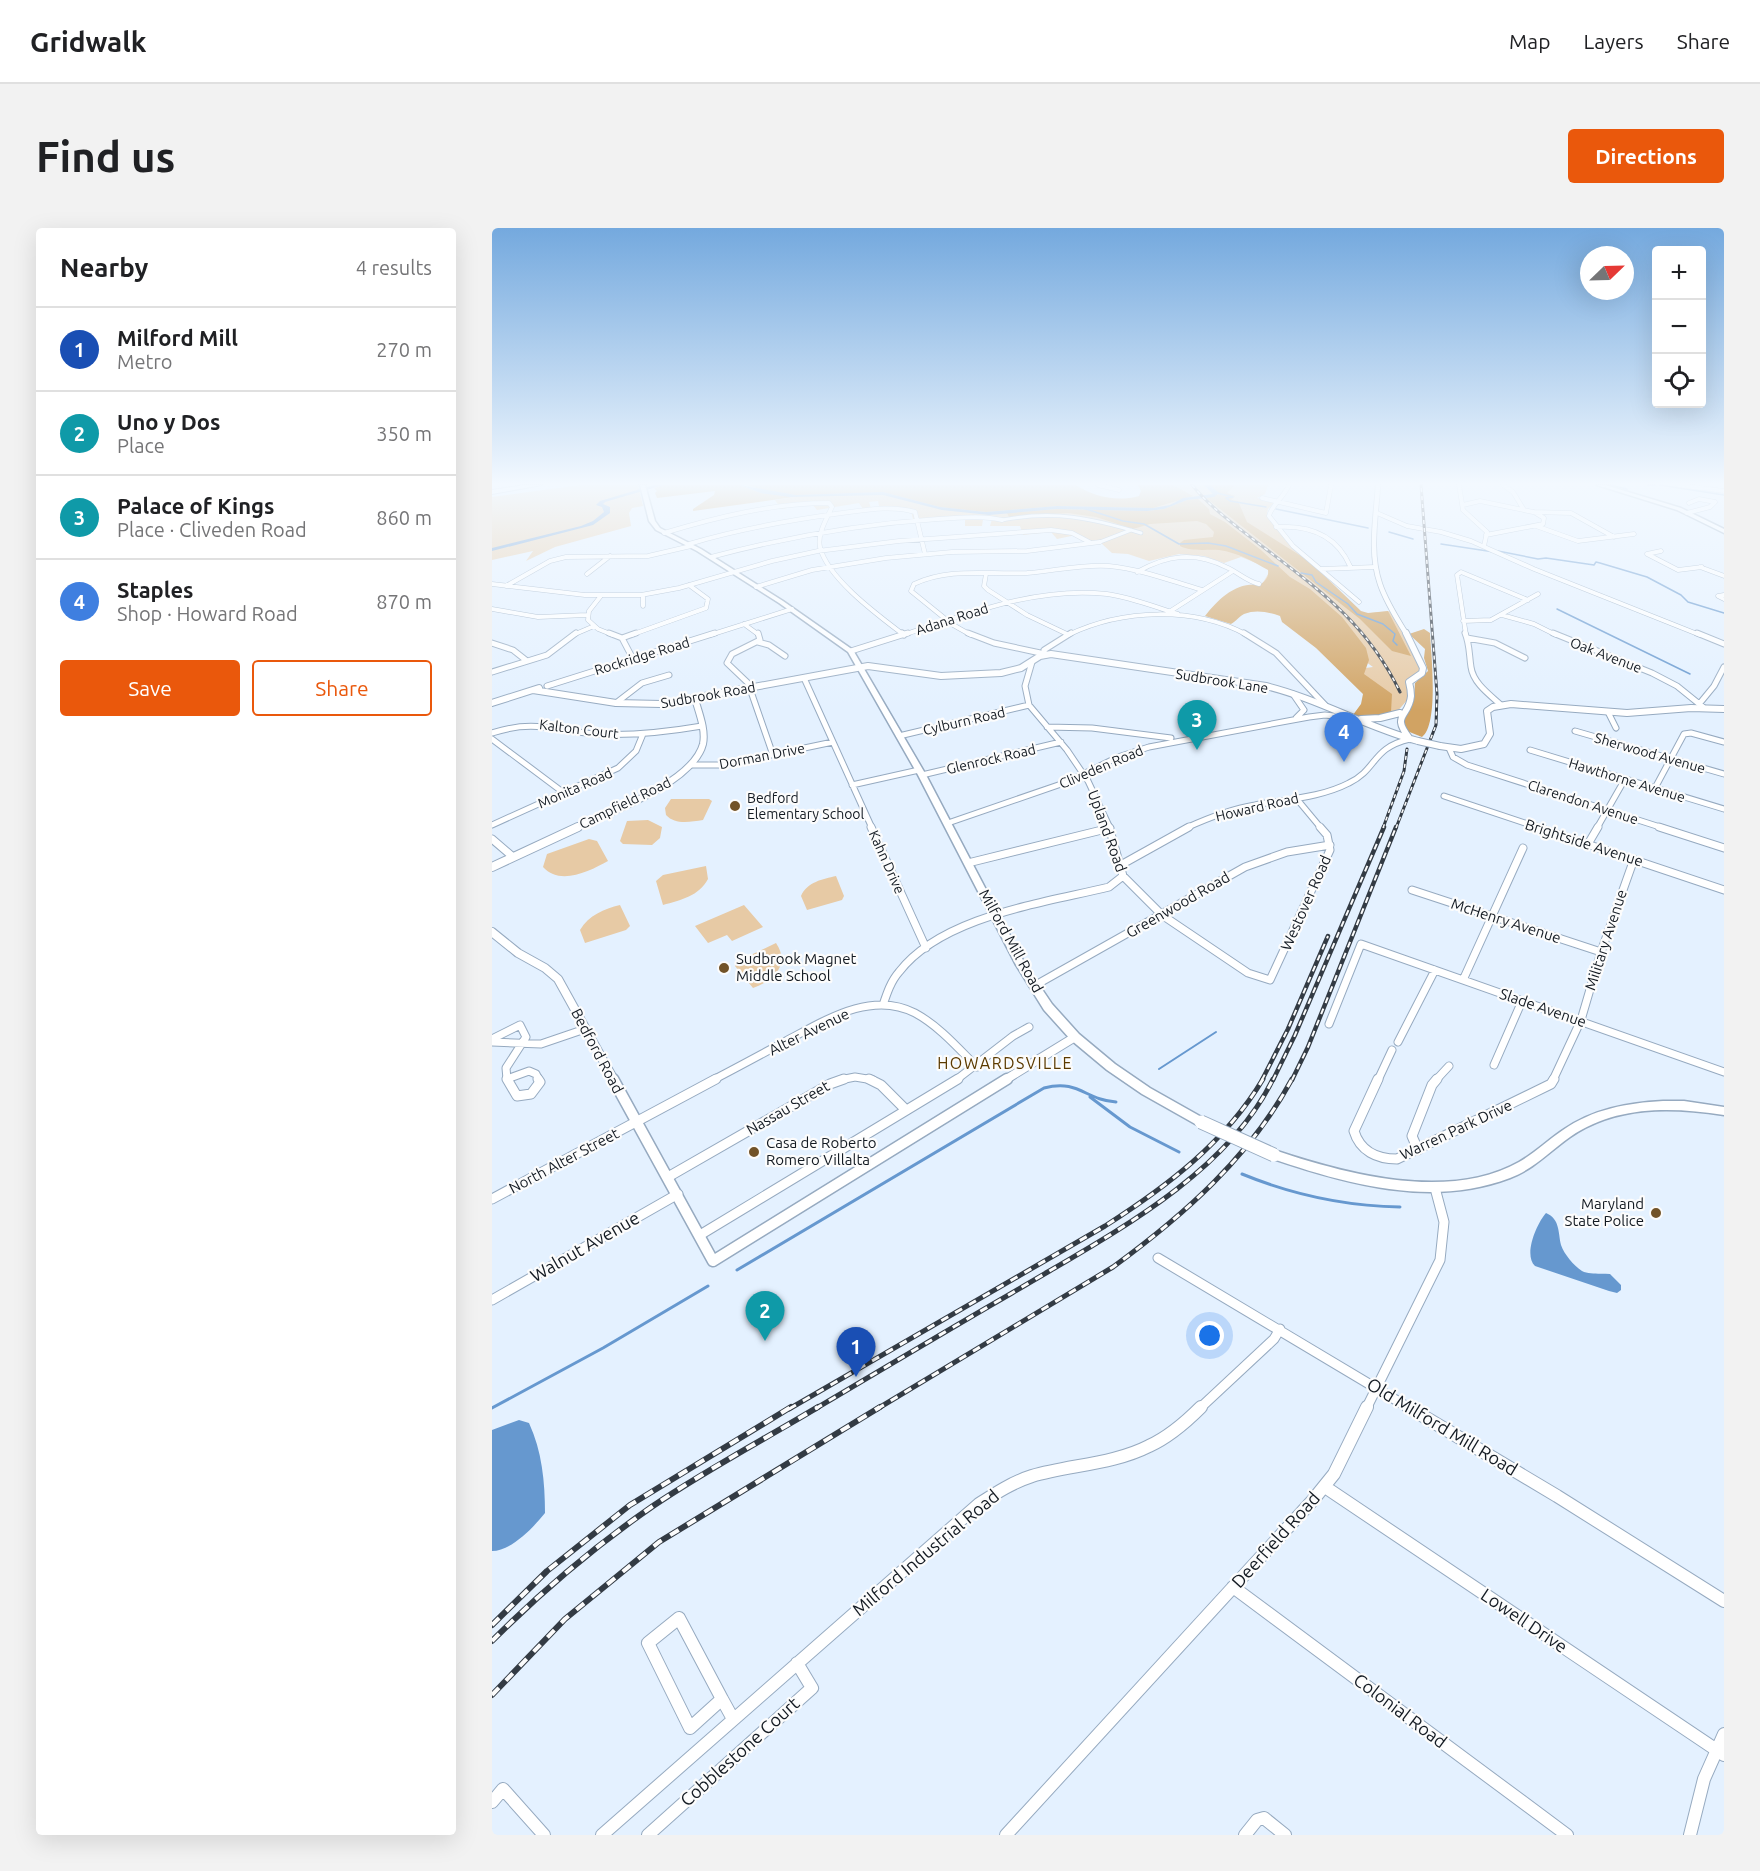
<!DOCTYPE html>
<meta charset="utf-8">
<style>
body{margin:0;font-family:Ubuntu,sans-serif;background:#f2f2f2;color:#202124}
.controls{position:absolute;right:18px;top:18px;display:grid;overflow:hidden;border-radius:6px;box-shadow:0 6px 24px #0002}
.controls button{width:54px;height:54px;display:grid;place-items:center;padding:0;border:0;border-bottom:2px solid #e0e0e0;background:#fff;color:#202124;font:30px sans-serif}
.compass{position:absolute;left:1088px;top:18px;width:54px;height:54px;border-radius:50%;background:#fff;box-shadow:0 6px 24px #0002;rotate:67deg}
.you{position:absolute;left:718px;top:1108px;width:21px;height:21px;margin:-15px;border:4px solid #fff;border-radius:50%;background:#1a73e8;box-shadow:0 0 0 9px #1a73e833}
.badge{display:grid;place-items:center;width:39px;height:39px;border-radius:50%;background:#ea580c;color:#fff;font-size:20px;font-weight:700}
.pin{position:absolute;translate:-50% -50px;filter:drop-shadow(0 2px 3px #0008)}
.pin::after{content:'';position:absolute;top:32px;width:21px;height:18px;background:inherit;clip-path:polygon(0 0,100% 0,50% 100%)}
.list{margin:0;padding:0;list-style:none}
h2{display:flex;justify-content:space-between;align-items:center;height:78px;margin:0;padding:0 24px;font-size:26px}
h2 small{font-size:20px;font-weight:400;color:#757577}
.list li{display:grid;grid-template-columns:39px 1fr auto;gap:18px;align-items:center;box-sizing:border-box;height:84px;padding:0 24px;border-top:2px solid #e0e0e0}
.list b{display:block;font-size:22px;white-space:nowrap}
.list p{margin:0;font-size:20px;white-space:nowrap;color:#757577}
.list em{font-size:20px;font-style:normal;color:#757577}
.actions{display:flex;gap:12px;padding:18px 24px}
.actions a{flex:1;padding:14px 0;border:2px solid #ea580c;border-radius:6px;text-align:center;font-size:21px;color:#ea580c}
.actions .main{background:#ea580c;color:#fff}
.icon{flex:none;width:33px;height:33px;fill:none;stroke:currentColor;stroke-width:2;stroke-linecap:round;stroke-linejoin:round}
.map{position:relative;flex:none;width:1232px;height:1607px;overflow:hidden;border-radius:6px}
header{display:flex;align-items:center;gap:36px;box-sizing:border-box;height:84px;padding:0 30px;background:#fff;border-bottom:2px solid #e0e0e0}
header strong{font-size:28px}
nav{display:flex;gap:33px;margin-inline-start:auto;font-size:21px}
.intro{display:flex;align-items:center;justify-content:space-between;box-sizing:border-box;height:144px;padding:0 36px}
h1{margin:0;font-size:42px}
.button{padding:15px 27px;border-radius:6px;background:#ea580c;color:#fff;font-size:21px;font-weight:700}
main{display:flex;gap:36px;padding:0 36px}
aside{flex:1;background:#fff;border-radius:6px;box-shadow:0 6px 24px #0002}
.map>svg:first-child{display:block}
</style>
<header>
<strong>Gridwalk</strong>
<nav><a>Map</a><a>Layers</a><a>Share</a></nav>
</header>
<div class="intro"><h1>Find us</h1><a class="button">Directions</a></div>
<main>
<aside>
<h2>Nearby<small>4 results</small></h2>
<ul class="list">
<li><span class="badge" style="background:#1a4fb4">1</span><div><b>Milford Mill</b><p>Metro</p></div><em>270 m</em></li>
<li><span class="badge" style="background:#0f9aa8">2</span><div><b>Uno y Dos</b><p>Place</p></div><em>350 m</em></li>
<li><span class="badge" style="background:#0f9aa8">3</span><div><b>Palace of Kings</b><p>Place · Cliveden Road</p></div><em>860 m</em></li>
<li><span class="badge" style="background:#3f7fe0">4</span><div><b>Staples</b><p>Shop · Howard Road</p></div><em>870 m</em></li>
</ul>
<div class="actions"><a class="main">Save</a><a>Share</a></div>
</aside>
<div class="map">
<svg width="1232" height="1607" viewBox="0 0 1232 1607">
<rect width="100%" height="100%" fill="#e4f1ff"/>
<path fill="#e7caa5" d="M89 257H146L151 278 140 280 137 285 139 298 63 319 34 333 41 323 0 332V269Z
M253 257H347L366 260 440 257 645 275 658 257H776L773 266 765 270 783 274 776 281 775 286 794 313 825 339 869 386 899 383C906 396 931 431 927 445L914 454 917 470 903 486H862L871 474 887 461 862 455 851 443 881 439 769 358 779 341 749 329 732 335 712 328 687 326 657 333 636 326 620 325 609 315 592 313 584 307 565 311 559 304 531 307 528 298H498L500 291H491L490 298H473V291L433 294 421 291 419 283 388 282 386 273 377 274 379 280 371 281 367 275 325 282 320 276 289 281 283 272 303 269 276 264Z
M179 571H217L220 573 211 592C198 594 183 597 174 587L173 580Z
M156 592 170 599 168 610 160 617 131 616 128 613 135 593Z
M97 611 105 613 116 633C98 643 68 658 51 639L55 626Z
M214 638 216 651C207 668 189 672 171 677L164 653 171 647Z
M344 648 352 668 350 672 315 682 309 668C315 654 331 651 344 648Z
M128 677 138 698 134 702 93 715 88 702C97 687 112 681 128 677Z
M252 677 271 699 240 713 235 707 216 715 203 698Z
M284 715C299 737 281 753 261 760L243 738 246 733Z"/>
<path fill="#d1a363" d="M171 257H248L269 265 302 269 201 283V281L222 267 223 263 165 270 163 265 165 263 162 260Z
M256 257H584C602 269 625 274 647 268L649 263 646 257H681L701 268 661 280 565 278 494 284 448 279 391 264 304 267 270 262Z
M718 257H743L735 265 743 268 739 272 746 273 755 294 817 333 869 383 876 385 896 383 919 428 900 423 868 391 714 270 727 266Z
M706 271 717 281 718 286 733 294 769 322 798 349 818 361 850 389 874 420 877 432 872 446 900 466 899 484C889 491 872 490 861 487L869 476 871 466 824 420 790 394 788 388C776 384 764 381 752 386 746 389 745 393 739 396L713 388C726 371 745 353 768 357 773 353 777 350 776 342 760 333 747 325 727 322 715 321 700 324 688 318V315L692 312 721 309 722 304 714 296 705 293 658 296 641 301 604 289 576 285 517 289 515 285 565 281 655 283 672 281 695 272Z
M932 401 938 405C939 426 947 496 930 509L915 503 910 491 922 471 923 455 936 443 932 430 933 421 917 406Z"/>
<path fill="#6698cf" d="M162 257H171L113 274 111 276 118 279V285L101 297 0 323V320L89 298 101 293 112 284 110 279 104 277 108 273Z
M248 257 304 267 391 264 448 279 494 284 565 278 661 280 678 277 691 270 721 266 712 257H718L727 265 722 269 695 272 672 281 655 283 565 281 497 287 450 282 391 267 298 269 269 265Z
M1054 985C1068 991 1066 1004 1069 1017 1072 1026 1082 1038 1090 1043 1098 1047 1109 1045 1118 1046L1129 1057V1062L1125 1065 1117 1063 1043 1038C1031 1027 1045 995 1054 985Z
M27 1192 37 1195C50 1223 53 1254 53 1285 41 1300 19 1323 0 1323V1202Z"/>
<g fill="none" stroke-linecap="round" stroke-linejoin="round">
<path stroke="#6698cf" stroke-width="1.5" d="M1119 257 1135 261
M1156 257H1163
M1168 257 1232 267
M725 265 741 269 734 270 738 273 774 279
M591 280 631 293 652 296 687 316 716 315 734 318 786 338
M784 281 876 300
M897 304 921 311
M949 316 1002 324
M1006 323 1046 331 1054 330 1102 337 1104 334 1108 335 1155 349 1189 367 1196 374 1232 385
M809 345 820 347 824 354 856 376 865 386 891 396 903 406 901 413 905 417
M1065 381 1198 446"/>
<path stroke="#6698cf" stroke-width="2" d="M667 841 724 804"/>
<path stroke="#6698cf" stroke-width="3" d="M598 869 638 899 687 924
M750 946C801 967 853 978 908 979
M245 1042 552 860C587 851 593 872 624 874
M0 1180 111 1120 216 1058"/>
<g stroke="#96aac0" stroke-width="4.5">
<path id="pedestrian" d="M510 292C562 282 599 290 649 305
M608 314 639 302"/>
</g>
<g stroke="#96aac0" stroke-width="5">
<path id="minor-far4" d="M606 257 627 262
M797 257C792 269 779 278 777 288L801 318 867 374
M967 257 971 282 995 304 992 318
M1011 257 1021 264 1032 282
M1186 257 1232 263
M770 270 834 285 839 257
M1197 275 1207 271 1223 274
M971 277 988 273 1041 284 1079 285 1122 309
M885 285 915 298 949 304 979 313 1042 341 1208 407
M1195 285 1218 279 1223 274
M1044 298 1086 313 1142 306
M784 299C816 297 844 306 858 338
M172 305C225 289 282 275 337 275L340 279C335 290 325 306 328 319 335 350 387 388 412 407
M994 307 1051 296 1052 290 1042 284
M197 316C247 301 298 292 350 285 374 282 400 277 423 284L433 326
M1169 323 1155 326 1186 342 1210 339
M219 329C294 309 369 296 446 291 467 290 489 287 510 292
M1208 339 1232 348
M829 341 883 339
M645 344C675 327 703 323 734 339 746 344 754 353 767 356
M95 346 118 328
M494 346 492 358 496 362 535 387 575 406
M0 356 93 367H149L187 360 280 333 326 323 407 313 559 302 580 305 599 315
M14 358 58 333 74 329 156 328 199 318
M264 359 320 342 394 330 460 324 535 323 608 314
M151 367V378
M1232 367 1226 368 1232 371
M108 369 97 383 96 392 106 401 121 407
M0 381 46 389 95 387
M677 384 741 343
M1010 387 1042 396 1064 407
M454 393 479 407
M456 393 419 363 422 356C458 339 496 347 535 345 562 343 589 336 617 338 649 341 679 353 710 362
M971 393 999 392 1046 366
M252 396 267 407
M81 407 102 398
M139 407 214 380 216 371 197 357
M218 407 300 381
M411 407C476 386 545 358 615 366 638 369 663 379 686 386
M576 407C630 381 702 378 755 407
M974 407 965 347 969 344 1036 372"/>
</g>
<g stroke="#96aac0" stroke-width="7">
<path id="minor-far3" d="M117 405 130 410 141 431
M266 405 268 412 240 426 235 435 256 455 281 527
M410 405 412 407
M476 405 502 415 553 426 552 422 579 405
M752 405 784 425 833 477
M973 405C978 417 977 427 979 439 981 455 998 467 1009 477
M1061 405 1160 445 1185 458 1211 479
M1205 405 1232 416
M130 410 144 405
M975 410 1003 415 1033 430
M266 414 277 417 293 428
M0 415 21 422 35 433
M359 423 416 405
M540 434 533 458 537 477 575 522 596 553 618 600
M0 444 55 427 84 405
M312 450 380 600
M55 458 223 405
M801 466 812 482 804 490
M124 475 150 455 177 447
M1208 475 1222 458 1232 439
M1116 484 1124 500
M555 499 600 500 679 510
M1083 503 1232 546
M0 505C43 491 63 503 104 506 140 508 175 504 210 498
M407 508 537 477
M0 511 72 565
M957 520 961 529 975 537 1171 600
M1038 522 1232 581
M199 537H231L341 514
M430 547 569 514
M360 557 427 542
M1163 560 1192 506 1199 505 1232 514
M952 568 1048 600
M804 570 829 600
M456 595 575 554 626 529 657 519 817 489 833 487 859 490
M0 597 126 540 144 523 151 506
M694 600C716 590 739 581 763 577 794 571 828 570 857 555 886 541 879 520 918 511
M1105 600 1133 551"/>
</g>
<g stroke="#96aac0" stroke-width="9">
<path id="minor-far2" d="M379 599 434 720
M617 599 631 648 670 687 756 745 778 752 838 622 835 607 828 599
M1044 599 1232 662
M1167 599 1232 620
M0 611 21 629
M1096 616 1106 599
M476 635 618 600
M627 638 697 599
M920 662 1109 724
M971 752 1031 620
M542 758 753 639 795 624 838 617
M391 777C395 765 399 753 407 744 450 688 552 675 617 659L631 648
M837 796 869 716 1232 844
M0 811 28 797 34 809 14 840 15 851
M0 814 49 816 93 801
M906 814 943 742
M1002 837 1030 773
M15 851 37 843 44 846 47 852
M221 852C246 839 270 826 294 813 332 793 379 762 423 785 447 798 466 820 485 839
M348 852 363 849 381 852
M464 852 521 808 537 799
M886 852 900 822
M944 852 957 838
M1061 852 1089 792 1109 724 1142 631"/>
</g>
<g stroke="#96aac0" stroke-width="11">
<path id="minor-far1" d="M15 851 25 868 39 866 48 854 46 851
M377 851 389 857 414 882
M886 851 862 903C868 923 885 931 905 931L1059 856 1062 851
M926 922 920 908 940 857 945 851
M176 949 338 856 352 851
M0 971 224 851
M208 1007 466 851
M666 1030 919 1181
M0 1072 186 966
M707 1181 782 1111 788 1101
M874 1181 948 1032 952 994 943 960"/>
</g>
<g stroke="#96aac0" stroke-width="14">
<path id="minor" d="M916 1179 1065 1268 1232 1373
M833 1259 1232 1527
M741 1359 1075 1607
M187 1390 230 1471 198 1500 156 1415Z
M230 1471 241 1491
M0 1574 11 1561 52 1607
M110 1607 487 1276C504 1265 521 1254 540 1248 578 1237 622 1236 657 1218 677 1209 694 1194 709 1179
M156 1607 320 1460 305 1435
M514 1607 821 1272 842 1246 875 1179
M753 1607 765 1592 772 1590 793 1607
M1198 1607 1212 1551 1232 1506"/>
</g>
<g stroke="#96aac0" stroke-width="6">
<path id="tertiary-far3" d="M886 257C884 290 877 324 888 356 894 374 905 391 915 407"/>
</g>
<g stroke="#96aac0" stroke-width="8">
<path id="tertiary-far2" d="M914 405 931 440 930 445 917 454C918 458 919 464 919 468 917 490 898 486 918 511
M41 462 124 475 169 476 376 438 449 448 509 445 529 440 548 428 559 426 774 458C827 471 874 499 926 513
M0 475 47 460
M869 491 888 490 908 485
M948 518 969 521 992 516 998 506 995 483 1001 479 1019 476 1135 485 1199 480 1232 481
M83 600C116 585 201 555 211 516 214 502 207 485 203 471"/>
</g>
<g stroke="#96aac0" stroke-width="10">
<path id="tertiary-far1" d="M0 639 86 599
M0 704 26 725 53 740 66 751 122 852
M513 852 583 809"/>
</g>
<g stroke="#96aac0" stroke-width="13">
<path id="tertiary" d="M121 851 221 1033 515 851"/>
</g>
<g stroke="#96aac0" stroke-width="3">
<path id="secondary" d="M148 257H153L163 293 168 300 209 321 291 373 361 422 434 547 533 736 560 776 587 806 623 836 658 860 713 891 715 894 713 897 709 899 705 897 650 866 615 842 579 812 552 782 524 737 426 547 356 424 287 375 205 323 164 302 157 293Z
M1105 257H1113L1189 280 1232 301V305L1185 282Z
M1171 873H1192L1232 879V887C1180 879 1124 877 1078 909 1058 923 1042 941 1018 950 939 980 854 956 778 930L776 927 778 924 782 922C854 946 956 974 1027 934 1043 925 1056 912 1071 902 1101 881 1135 875 1171 873Z"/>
</g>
<g stroke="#96aac0" stroke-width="2">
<path id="motorway" d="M33 257H50L0 266V262Z"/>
</g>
<use href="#pedestrian" stroke="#fff" stroke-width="3"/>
<use href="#minor-far4" stroke="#fff" stroke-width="4"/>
<use href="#minor-far3" stroke="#fff" stroke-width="5"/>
<use href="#minor-far2" stroke="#fff" stroke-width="7"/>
<use href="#minor-far1" stroke="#fff" stroke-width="9"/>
<use href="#minor" stroke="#fff" stroke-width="12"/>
<use href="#tertiary-far3" stroke="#fff" stroke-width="4.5"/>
<use href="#tertiary-far2" stroke="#fff" stroke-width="6"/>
<use href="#tertiary-far1" stroke="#fff" stroke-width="8"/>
<use href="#tertiary" stroke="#fff" stroke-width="10"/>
<use href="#secondary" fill="#fff" fill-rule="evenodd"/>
<use href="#motorway" fill="#fff" fill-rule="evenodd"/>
<g stroke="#333b44" stroke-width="3">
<path id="rail-far3" d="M700 257C719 280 743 297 766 315 826 361 874 394 908 464
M891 600 912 543 915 521
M904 600 944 497 945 466 929 257"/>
</g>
<g stroke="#333b44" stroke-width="4.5">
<path id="rail-far2" d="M770 852 796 801 836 708
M781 852 803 807 892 599
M800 852 816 819 904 599"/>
</g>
<g stroke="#333b44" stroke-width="5">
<path id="rail-far1" d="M297 1181 613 998C674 959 733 915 771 851
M323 1181C389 1142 454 1103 520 1065 610 1011 733 950 781 851
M385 1181 621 1039C692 987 758 929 800 851"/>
</g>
<g stroke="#333b44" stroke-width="6">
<path id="rail" d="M0 1397 55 1343 138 1277 299 1179
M0 1413C50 1363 103 1318 161 1278 214 1242 271 1212 326 1179
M0 1467 73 1391 167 1314 388 1179"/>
</g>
<use href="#rail-far3" stroke="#fcfcfc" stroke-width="1.5" stroke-dasharray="4" stroke-linecap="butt"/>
<use href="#rail-far2" stroke="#fcfcfc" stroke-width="2" stroke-dasharray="6" stroke-linecap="butt"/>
<use href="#rail-far1" stroke="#fcfcfc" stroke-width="3" stroke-dasharray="8" stroke-linecap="butt"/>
<use href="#rail" stroke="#fcfcfc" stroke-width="4" stroke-dasharray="10" stroke-linecap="butt"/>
<g stroke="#96aac0" stroke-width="8" stroke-linecap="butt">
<path id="tertiary-bridge" d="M926 513 948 518"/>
</g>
<g stroke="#96aac0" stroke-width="15" stroke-linecap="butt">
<path id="secondary-bridge" d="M709 894 782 927"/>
</g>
<use href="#tertiary-bridge" stroke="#fff" stroke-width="6"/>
<use href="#secondary-bridge" stroke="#fff" stroke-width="13"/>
</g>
<linearGradient id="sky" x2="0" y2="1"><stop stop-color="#74a9de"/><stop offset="0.53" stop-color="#f3f9ff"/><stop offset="1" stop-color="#f3f9ff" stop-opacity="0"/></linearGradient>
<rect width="1232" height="482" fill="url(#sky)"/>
<g fill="#725328" stroke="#fcfcfc" stroke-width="2">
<circle cx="243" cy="578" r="6"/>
<circle cx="232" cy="740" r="6"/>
<circle cx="262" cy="924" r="6"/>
<circle cx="1164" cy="985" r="6"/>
</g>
<g text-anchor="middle" stroke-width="4.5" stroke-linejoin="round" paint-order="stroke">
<g font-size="14" fill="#131a22" stroke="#fcfcfc">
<text transform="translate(460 391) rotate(-18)" y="5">Adana Road</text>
<text transform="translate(1114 427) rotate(21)" y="5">Oak Avenue</text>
<text transform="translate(150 428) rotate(-17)" y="5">Rockridge Road</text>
<text transform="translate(730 453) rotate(9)" y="5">Sudbrook Lane</text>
<text transform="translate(216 467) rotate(-10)" y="5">Sudbrook Road</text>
<text transform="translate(472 493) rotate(-13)" y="5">Cylburn Road</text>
<text transform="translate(87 501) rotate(7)" y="5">Kalton Court</text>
<text transform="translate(1158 525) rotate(16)" y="5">Sherwood Avenue</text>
<text transform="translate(270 528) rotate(-11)" y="5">Dorman Drive</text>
<text transform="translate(499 531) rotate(-13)" y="5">Glenrock Road</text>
<text transform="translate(609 539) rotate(-23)" y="5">Cliveden Road</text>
<text transform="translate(1135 552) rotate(17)" y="5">Hawthorne Avenue</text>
<text transform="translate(83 560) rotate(-24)" y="5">Monita Road</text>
<text transform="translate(1091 574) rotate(18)" y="5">Clarendon Avenue</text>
<text transform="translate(133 575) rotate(-26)" y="5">Campfield Road</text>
<text transform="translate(765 579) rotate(-13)" y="5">Howard Road</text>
<text transform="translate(395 634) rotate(66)" y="5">Kahn Drive</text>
</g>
<g font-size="14" fill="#131a22" stroke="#fcfcfc" text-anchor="start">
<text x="255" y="575">Bedford<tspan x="255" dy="16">Elementary School</tspan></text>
</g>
<g font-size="15" fill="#131a22" stroke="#fcfcfc">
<text transform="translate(615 603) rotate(70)" y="5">Upland Road</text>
<text transform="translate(1092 615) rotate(18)" y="5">Brightside Avenue</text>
<text transform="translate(814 675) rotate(-66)" y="5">Westover Road</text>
<text transform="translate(686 677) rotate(-30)" y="5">Greenwood Road</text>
<text transform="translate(1014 693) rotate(18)" y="5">McHenry Avenue</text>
<text transform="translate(1114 712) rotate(-72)" y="5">Military Avenue</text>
<text transform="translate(519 713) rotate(61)" y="5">Milford Mill Road</text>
<text transform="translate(1051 780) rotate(19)" y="5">Slade Avenue</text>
<text transform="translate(317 804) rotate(-26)" y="5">Alter Avenue</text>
<text transform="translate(105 823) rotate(62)" y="5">Bedford Road</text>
<text transform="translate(296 880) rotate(-30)" y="5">Nassau Street</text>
<text transform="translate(964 902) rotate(-25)" y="5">Warren Park Drive</text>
<text transform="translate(72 933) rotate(-28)" y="5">North Alter Street</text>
</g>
<g font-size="15" fill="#131a22" stroke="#fcfcfc" text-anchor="start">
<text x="244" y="736">Sudbrook Magnet<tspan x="244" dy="17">Middle School</tspan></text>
<text x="274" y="920">Casa de Roberto<tspan x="274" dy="17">Romero Villalta</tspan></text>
<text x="1152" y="981" text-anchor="end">Maryland<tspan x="1152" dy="17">State Police</tspan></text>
</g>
<g font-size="16" letter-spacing="1.5" fill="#5b3a00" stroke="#fcfcfc">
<text x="513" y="841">HOWARDSVILLE</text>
</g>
<g font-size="18" fill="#131a22" stroke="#fcfcfc">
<text transform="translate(93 1019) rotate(-30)" y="6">Walnut Avenue</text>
<text transform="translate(950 1199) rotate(31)" y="6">Old Milford Mill Road</text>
<text transform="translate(784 1312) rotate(-48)" y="6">Deerfield Road</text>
<text transform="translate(434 1325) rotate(-40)" y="6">Milford Industrial Road</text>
<text transform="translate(1032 1393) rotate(34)" y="6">Lowell Drive</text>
<text transform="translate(908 1483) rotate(37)" y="6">Colonial Road</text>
<text transform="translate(248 1524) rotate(-42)" y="6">Cobblestone Court</text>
</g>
</g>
</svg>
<div class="controls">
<button>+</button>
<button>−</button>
<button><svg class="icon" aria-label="locate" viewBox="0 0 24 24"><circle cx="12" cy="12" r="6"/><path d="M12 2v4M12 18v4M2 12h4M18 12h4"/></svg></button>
</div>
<svg class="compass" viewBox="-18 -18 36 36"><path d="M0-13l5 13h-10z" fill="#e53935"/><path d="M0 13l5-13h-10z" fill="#757577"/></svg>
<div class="you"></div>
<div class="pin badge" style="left:364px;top:1149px;background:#1a4fb4">1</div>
<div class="pin badge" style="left:273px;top:1113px;background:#0f9aa8">2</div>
<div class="pin badge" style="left:705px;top:522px;background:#0f9aa8">3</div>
<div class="pin badge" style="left:852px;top:534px;background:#3f7fe0">4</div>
</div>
</main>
